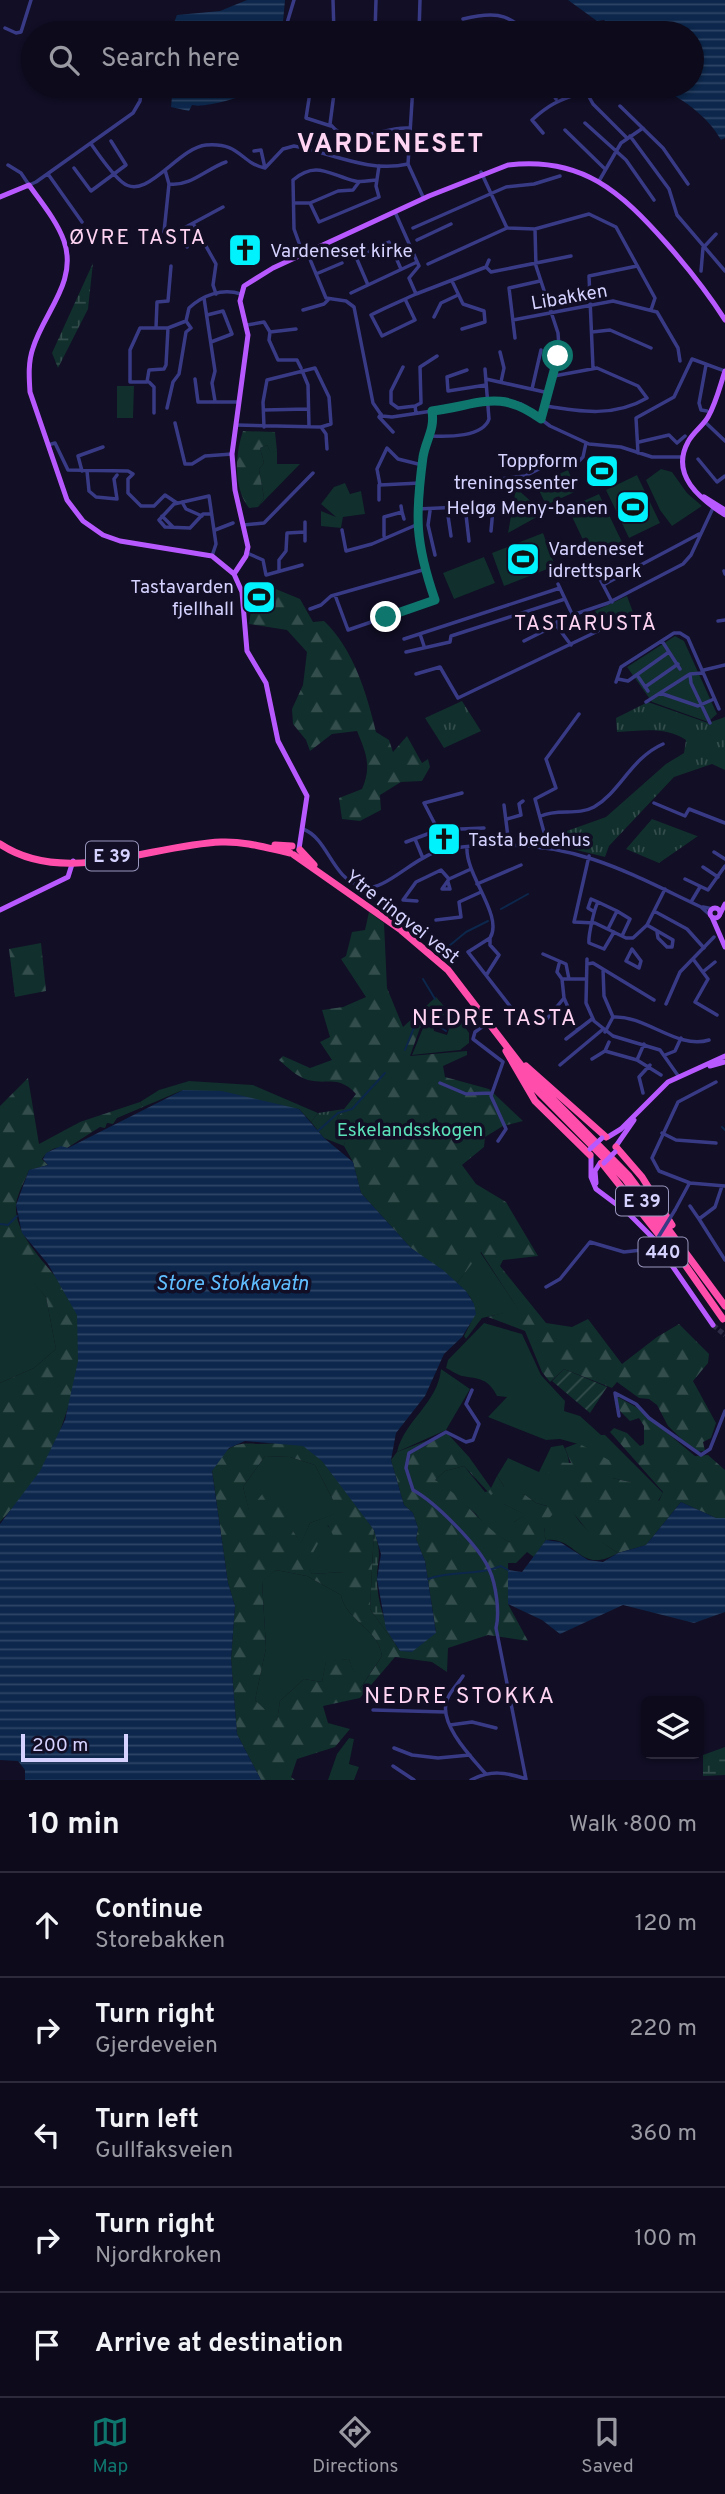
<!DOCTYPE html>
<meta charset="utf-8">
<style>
body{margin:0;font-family:Overpass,sans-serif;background:#161325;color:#f1f3f6}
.controls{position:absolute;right:21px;bottom:21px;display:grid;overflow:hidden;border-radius:10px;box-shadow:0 2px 5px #0004}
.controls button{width:63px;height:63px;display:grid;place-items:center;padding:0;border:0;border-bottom:2px solid #2d2b3b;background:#0d0a1c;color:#f1f3f6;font:35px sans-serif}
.scale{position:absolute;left:21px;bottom:18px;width:107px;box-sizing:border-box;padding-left:7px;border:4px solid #d5d2ff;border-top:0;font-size:19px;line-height:24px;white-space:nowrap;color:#d5d2ff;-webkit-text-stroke:5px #110e25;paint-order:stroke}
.stop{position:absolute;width:21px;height:21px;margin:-16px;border:5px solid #0f766e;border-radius:50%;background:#fff}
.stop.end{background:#0f766e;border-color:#fff;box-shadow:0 2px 7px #0008}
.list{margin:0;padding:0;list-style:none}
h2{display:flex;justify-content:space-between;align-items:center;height:91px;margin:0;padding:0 28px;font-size:30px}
h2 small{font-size:23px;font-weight:400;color:#9a9aa3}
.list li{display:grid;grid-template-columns:46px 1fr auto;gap:21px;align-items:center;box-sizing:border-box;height:105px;padding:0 28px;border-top:2px solid #2d2b3b}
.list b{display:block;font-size:26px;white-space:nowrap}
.list p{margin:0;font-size:23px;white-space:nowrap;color:#9a9aa3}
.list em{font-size:23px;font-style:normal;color:#9a9aa3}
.icon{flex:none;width:38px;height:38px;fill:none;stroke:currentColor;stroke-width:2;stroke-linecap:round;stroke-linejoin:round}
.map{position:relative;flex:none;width:725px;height:1780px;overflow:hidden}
.search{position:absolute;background:#0d0a1c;box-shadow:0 2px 5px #0004;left:21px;right:21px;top:21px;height:77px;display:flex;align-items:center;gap:18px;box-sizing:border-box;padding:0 24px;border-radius:38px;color:#9a9aa3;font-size:26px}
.sheet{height:616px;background:#0d0a1c}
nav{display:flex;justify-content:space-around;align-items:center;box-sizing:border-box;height:98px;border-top:2px solid #2d2b3b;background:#0d0a1c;font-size:19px;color:#9a9aa3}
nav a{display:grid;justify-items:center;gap:4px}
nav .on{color:#0f766e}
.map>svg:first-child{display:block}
</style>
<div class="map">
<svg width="725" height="1780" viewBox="0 0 725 1780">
<defs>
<pattern id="forest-firs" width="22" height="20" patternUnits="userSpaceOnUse" patternTransform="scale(1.75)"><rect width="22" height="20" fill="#112f2c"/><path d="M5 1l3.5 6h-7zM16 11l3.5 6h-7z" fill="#334c4c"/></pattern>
<pattern id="wetland-marsh" width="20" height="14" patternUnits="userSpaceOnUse" patternTransform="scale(1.75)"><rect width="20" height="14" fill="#112f2c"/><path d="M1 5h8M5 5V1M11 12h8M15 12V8" fill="none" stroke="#334c4c"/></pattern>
<pattern id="park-tufts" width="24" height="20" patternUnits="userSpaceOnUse" patternTransform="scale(1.75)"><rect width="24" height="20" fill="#112f2c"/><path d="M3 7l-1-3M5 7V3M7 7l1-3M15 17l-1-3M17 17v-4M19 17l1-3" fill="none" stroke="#334c4c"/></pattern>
<pattern id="garden-furrows" width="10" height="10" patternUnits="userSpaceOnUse" patternTransform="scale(1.75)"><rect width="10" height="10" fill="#112f2c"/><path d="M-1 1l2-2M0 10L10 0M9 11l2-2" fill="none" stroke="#334c4c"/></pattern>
<pattern id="water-rules" width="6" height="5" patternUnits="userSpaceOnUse" patternTransform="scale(1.75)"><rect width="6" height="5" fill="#0c274b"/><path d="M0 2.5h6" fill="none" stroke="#2e4566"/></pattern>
</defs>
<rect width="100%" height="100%" fill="#110e25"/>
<path fill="#112f2c" d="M117 386H134L133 418H117Z
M267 445 271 453 277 451V464H300L258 507 264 498 259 469 264 463 260 448Z
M661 469 672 472 687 493 702 506 672 526 660 510 646 480Z
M568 470 577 491 546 505 536 484Z
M637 475 660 523 629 538 606 490Z
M345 483 350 494 361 491 365 514 343 517 341 528 321 526V511L336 517 321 504 334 487Z
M516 488 544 513 508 533Z
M599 494 622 542 591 557 568 508Z
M543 533 555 566 504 586 492 553Z
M484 557 495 583 454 599 443 573Z
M675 636 684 641 717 714 708 722 652 702 627 667Z
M459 1017 469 1033V1043L460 1050 412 1055 423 1028 433 1026 434 1031 447 1035 449 1029 443 1024 448 1019Z
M189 1081 253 1085 318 1113 311 1122 299 1109 183 1090 143 1107 140 1102 159 1090Z
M0 1241 46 1297 56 1349 34 1368 0 1383Z
M480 1252 519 1310 482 1318 466 1339 464 1336C478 1310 479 1303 457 1283Z
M484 1323 522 1334 541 1375 565 1401 564 1411 580 1416 601 1435H605L663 1493 658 1501 635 1479 630 1482 612 1478 578 1444 560 1439 546 1440 488 1417 507 1397 497 1396C488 1378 479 1379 462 1376 457 1375 451 1370 446 1368L448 1360Z
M441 1369 470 1389 446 1430 397 1452C404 1421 438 1403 441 1369Z
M563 1445C574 1465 566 1467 567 1487 567 1519 594 1537 618 1553 579 1576 577 1536 546 1540L544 1534 547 1506 536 1503 524 1494 504 1504 526 1515 514 1522V1539L509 1542 489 1531 476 1514 435 1480 445 1471 464 1466 485 1492 504 1486 497 1476 508 1458 539 1472 551 1447Z
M265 1456 290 1457 315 1465 333 1500 335 1514 310 1523 301 1544 293 1531 249 1511 243 1487Z
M327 1525 344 1544V1572L312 1574 306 1564Z
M276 1570 307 1576 341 1595C346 1621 379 1629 382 1656L359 1690 349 1659 326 1662 322 1682 304 1679 280 1701 277 1722 255 1700 266 1648 262 1581Z
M349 1738 354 1739 349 1764 359 1767 354 1780H328L337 1754Z"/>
<path fill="url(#forest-firs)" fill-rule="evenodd" d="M243 431 275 432 277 451 271 454 267 445 260 448 264 463 259 469 264 498 258 507 249 508C233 487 235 455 243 431Z
M271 587 300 599 313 622 324 621C353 648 367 694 376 732L389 740 393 752 407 736 422 763 428 759 430 767 422 781 401 782 380 795 381 810 360 821 342 819 339 798 362 789C372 766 366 753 357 731L332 734 310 751 306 740 293 724 292 709 303 685 307 652 287 630 249 624 253 598Z
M369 912 384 923 387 988 403 1027 436 997 449 1012 420 1028 410 1056 467 1051V1055L443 1066 445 1077 489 1089 523 1121 503 1126 485 1137 484 1147 462 1165 476 1184 506 1202 538 1256 503 1260 500 1266 546 1323 572 1327 588 1319 622 1364 657 1337 679 1324 709 1354 708 1363 693 1381 716 1423 711 1438 703 1442 705 1451 695 1452 668 1426 657 1405 649 1399 639 1398 617 1382 612 1388 564 1369 550 1382 542 1372 525 1331 488 1317 518 1309 481 1252 457 1283 411 1248 361 1193 353 1162 344 1146 346 1132 337 1118 356 1094C339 1075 326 1085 308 1080 297 1077 287 1067 279 1060L283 1056 310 1068 332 1060 320 1042 330 1037 322 1010 343 1007 366 997 341 959 346 956 352 932 365 930Z
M41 943 46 991 15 997 9 949Z
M28 1078 39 1144 80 1122 140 1102 143 1107 117 1118 113 1124 107 1123 105 1128 100 1127 67 1148C58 1145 47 1150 42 1159L48 1165 29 1170C25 1181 17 1194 16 1205 13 1243 67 1278 79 1314 91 1351 59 1446 38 1477 27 1493 13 1507 0 1522V1383L34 1368 56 1349 46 1297 0 1244V1106Z
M616 1396 636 1407 695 1456 708 1455 725 1470V1518H716L681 1502 646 1545 618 1553 591 1535 571 1510 565 1515 557 1510C548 1518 541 1528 546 1540L534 1557 527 1552 516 1563H508V1604L528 1641 488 1635 448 1648 447 1672 432 1662 395 1657 360 1698 323 1706 328 1723 350 1729 335 1747 297 1759 291 1777 295 1780H261L237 1734 231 1659 235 1606 228 1583 212 1470C227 1447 232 1442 259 1444 273 1444 290 1440 303 1446 328 1458 357 1507 374 1530L370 1609 400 1651 436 1632 425 1561 416 1539 418 1528 413 1513 404 1505 391 1460 397 1452 447 1433 469 1457 491 1488 497 1476 504 1486 491 1495 464 1466 445 1471 435 1480C465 1497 480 1526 509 1542L514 1538 507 1534 502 1523 514 1522 525 1515 504 1504 502 1499 524 1494 536 1503 557 1509 566 1486 544 1469 548 1462 571 1463 565 1448 578 1443 616 1464 612 1478 630 1482 635 1478 659 1501 663 1492 610 1432 614 1428 627 1433 640 1446 644 1444V1426L639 1418 630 1421 620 1411ZM265 1456 290 1457 315 1465 333 1500 330 1509 334 1514 310 1523 301 1543 293 1531 297 1519 265 1491 249 1510 243 1487ZM328 1525 335 1539 343 1544 344 1572 312 1574 307 1564ZM276 1570 307 1576 341 1595C346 1621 379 1629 382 1656L360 1689 349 1659 326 1661 322 1682 304 1679 280 1701 277 1721 255 1700 266 1648 262 1582Z"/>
<path fill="url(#wetland-marsh)" d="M93 263 88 309 58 368 52 353Z
M374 1530C382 1556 378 1554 377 1578 377 1603 387 1631 400 1651L370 1609Z
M725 1747V1775L703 1776V1755Z"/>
<path fill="url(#park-tufts)" d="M627 596 634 615 603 626 595 611Z
M462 701 481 731 444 748 425 718Z
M648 702 708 723 725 717V770L712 764 674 777 609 846 605 857 552 844 550 837 606 817 666 764 684 753 686 740C665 726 641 731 617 732L616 718Z
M652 819 697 836H698L659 863 626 849Z
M344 1109 337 1118 347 1132 344 1146 324 1138 311 1122 318 1113Z"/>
<path fill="url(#garden-furrows)" d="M564 1369 607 1387 590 1413 552 1381Z"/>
<path fill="url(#water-rules)" d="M247 0H285L282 33H170L177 15 220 11Z
M568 0H725V138L721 140C709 117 679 95 654 86H692V33H618L604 20 597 21Z
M173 86H264C254 94 205 109 192 105L189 111 171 107Z
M183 1090 222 1091 299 1109 324 1138 353 1162 361 1193 411 1248 443 1270 466 1291 474 1304 476 1314 462 1337 444 1354 425 1396 396 1433 391 1460 404 1505 413 1513 418 1528 416 1539 425 1561 436 1633 412 1652 400 1651 386 1629 377 1579 381 1554 374 1530 322 1461 303 1446 245 1441 229 1448 212 1471 228 1583 235 1606 231 1659 237 1734 261 1780H25V1770L18 1761 0 1760V1524L40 1471 65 1420 78 1361 77 1315 48 1264 22 1233 16 1205 29 1170 48 1165 43 1159 46 1153 61 1146 68 1148Z
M681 1502 716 1518H725V1612L694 1623 623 1605 560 1634 542 1620 508 1604V1570L522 1572 546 1540 560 1542 588 1560 603 1562 618 1553 646 1545Z"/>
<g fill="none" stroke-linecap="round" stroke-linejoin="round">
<path stroke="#0c274b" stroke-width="2" d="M501 909 528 894
M449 946 466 932 488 921
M423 979 435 999
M440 1019V1027L446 1031
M405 1050 415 1025 427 1017
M722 1127 725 1130
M318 1131 338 1113 352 1109 385 1073
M0 1224 8 1225 17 1216
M428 1579C452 1570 478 1576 501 1566L508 1570"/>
<path stroke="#2e2b46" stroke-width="5" stroke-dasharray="5 2.5" stroke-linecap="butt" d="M713 1325 725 1335"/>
<path stroke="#383a85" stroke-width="3.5" d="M333 0 334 33
M463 19C491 12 507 12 528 33
M5 28 16 33 21 32 31 0
M125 31 128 33
M284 33 294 0
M375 33 376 0
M419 33 420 0
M311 86 306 118 331 126
M335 86 330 124C351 150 381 126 409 128
M391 86C413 105 438 93 463 86
M413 86 408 164 424 199
M548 86 556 99
M583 86 593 104 626 137
M606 86 611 92 618 89
M142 95 151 93 156 86
M620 106 663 148 688 184
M585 123 626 160 654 200
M565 130 604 168
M543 133 532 120C558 96 568 100 596 86
M630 136 669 189 677 215 725 271
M91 144C100 156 110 172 122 182 146 203 177 148 206 145 241 142 240 163 265 168L283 149 294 146C332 153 368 173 408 164
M254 151 261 150 265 168
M8 165 21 173 29 185 36 182 133 113 140 101 142 86
M74 168 91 191 126 165 111 141
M481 172 507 228
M48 174 82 222
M599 181 621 143 643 128
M169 184C190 187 206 169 226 162
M294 203H310L319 222 379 197 376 186 379 166
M310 203 338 191 353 190 359 182
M395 212 419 266 409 278 416 294
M194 225 216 264 213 285 216 294
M413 228 506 187 534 184 560 176
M535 229 536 266 558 333 559 347 541 420
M164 232 169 184 165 170
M417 240 451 224
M187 247 184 228 223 207
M307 252 326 298 346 301 354 307 373 403 382 416 392 417 506 400 521 404 550 426 589 444 621 447 652 457H683
M303 254 294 229 293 180C316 160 330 175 355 181 362 183 370 180 377 180
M428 264 507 228 535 229 589 214 616 227 655 298 651 310
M486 267 491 272 571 256
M401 269 389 242 356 257 368 285 417 262
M701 271 703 248 716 234
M316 274 342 263
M452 281 463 304 484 311 485 322 462 329
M351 293 368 285
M204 298 215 371 212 383 215 401
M405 299 415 320 382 336 371 315C386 307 401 301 416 294L486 267 489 260
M303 310 324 304 328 300
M207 315 223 311 232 334 211 342
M434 317 441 303 458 295
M513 320 613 301 657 312 678 348 680 361
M247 325 264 322 270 332 296 329
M140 328H168L166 365 164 369 149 370 147 382H130V350Z
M156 328 157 302 168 301 171 266
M168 328 186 321 189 308C203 295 222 288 241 294
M270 332 269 340 278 360H297L301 368
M592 332 610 330 651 348
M515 338 509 288 540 281
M500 352 504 368 501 382
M706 365 699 403 701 410 707 411
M403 367 391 391V403L398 408 415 406 416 413
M593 368 589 276 637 266
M467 370 447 377 448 391 486 385
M303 373 308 385 309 426
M195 379 198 402H238
M486 379 549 393
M149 382 154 387V413
M532 389 541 350
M415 406 421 403 420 367 437 356
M546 406C581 412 615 417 647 398L638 386 597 368 554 376
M167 408 173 382 179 374 186 332 191 328 186 321
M264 410 308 409
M381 414 379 417 393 432
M705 422 725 441
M175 423 185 464H192L205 456 232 454
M236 425 321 427
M264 427 263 402 267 380 315 368 329 397 331 424 321 427 326 434 327 449
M431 436C448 437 483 437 489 419L485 369
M639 442 669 435 677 443 685 436
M48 445 55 443 68 470 128 471 133 474 128 479V493L141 506H154L165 495 177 503
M638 453 636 418 674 397 692 359 725 371
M698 459 717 482 725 476
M82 471 78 456 103 447
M87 471 89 491 96 497 117 499 114 479 117 475
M420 483 380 485 377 469 387 448 398 459 422 465
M499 485 500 479 525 476 547 465 577 463 583 457 586 443
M379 500V485
M182 502 186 509 202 516
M465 506 469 541
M417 509 484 506 493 509 491 531
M447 509 451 536
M430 511 428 525 435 555
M402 512 404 519
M210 514H203L190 528 165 527 159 520 174 504 209 496 216 544 212 556
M162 516 173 527
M243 525 264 523 313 473
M215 530 233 523
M342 530 346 551 372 544 416 525
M384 536V517L402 512 401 506
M305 541V522
M247 553 263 560 266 575 302 565
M279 571V560L286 551 287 533 305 532
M724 571 725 574
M600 579 612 602
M558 584 572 614
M603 585 699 534
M335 595 348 630 435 600C415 542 414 513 424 452 427 435 435 429 432 411
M310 609 321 605 331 596 426 569
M718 621 725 620
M420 634 424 646
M404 639 560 588
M524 641 556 625
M662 641 680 669
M571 645 556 625 558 620 608 603 683 564 691 555 713 508
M406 652 450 642 451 636 565 599
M704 670 725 665
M416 674 440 667 458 698 598 631
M690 674 691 683 710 723
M637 675 648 691
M618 679 628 681 669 652
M616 682 621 667 674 633H680L688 638 719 709
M645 687 678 664
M660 693 698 706 714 699
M646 702 690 674 702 673
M654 803 685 816 689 809 725 823
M504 805 509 845
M541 816C557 808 578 816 594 807 620 792 631 758 663 744
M507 819 521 815 519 804 523 801
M303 829C329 839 331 878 362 887 383 893 412 859 436 852 457 846 479 845 500 845 580 844 631 874 701 907L711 916
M438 830 424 803 462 793
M415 839 422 856
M406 842 438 830 484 828
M467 847C465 875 504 916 490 938
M548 847 535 799 556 788 546 759 579 714
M714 852 725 859
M589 856 574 922 595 923 626 938H633L647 925 665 889
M703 867 718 877
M685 879 708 890 725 866
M448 882 450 889H442L449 879 471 869
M477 884 521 865
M417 901 403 900 416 882 441 870 449 879
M598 902 617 911
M691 902 700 887
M703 907 713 909
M593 911 588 908 591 899 598 902C594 909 588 937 589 943L604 949 614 932
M654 911 687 929 704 948
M436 920 461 917 459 902 481 892
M647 925 673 940 672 947H667L658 938 657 932
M608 929 617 911 630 919 622 936
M632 949 641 961 639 968 626 961Z
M543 954 566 964 569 979
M587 959 586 1003 594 1021 613 1036 660 1050 679 1077
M693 959 708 979 695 1002 717 1015
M559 964 557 972 562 979
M587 964 593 963 654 1000
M603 969 604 996 613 1017 605 1032
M704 971 715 962
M487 974 499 955 490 945V938L468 952 513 1010
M666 1004 680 972 714 937
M613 1017C646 1015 677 1050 709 1040
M546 1020 564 998
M486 1024 475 1032 473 1039 503 1062 491 1096 506 1129 498 1141
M578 1030 564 998 562 979H585
M566 1039 592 1019
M605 1051 637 1060 644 1044
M665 1055 675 1051 681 1038
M592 1059 605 1051 609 1042
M637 1060 661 1075
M560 1065 602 1030
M716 1082 678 1102 652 1158 659 1171 690 1183 725 1186
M440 1083 466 1094 491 1093
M643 1093 639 1077 650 1065
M662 1133 676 1140 716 1143
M722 1186 715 1207 699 1219 725 1260
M690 1206 699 1219
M675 1210 689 1184
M546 1287 560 1279 590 1242 624 1252 651 1249
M472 1390 466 1404 479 1424 473 1440 466 1442 446 1432 409 1453 406 1468 413 1490C435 1502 479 1546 489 1569 496 1584 500 1613 496 1628L526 1779
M619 1416 615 1393 636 1404 649 1418 701 1455 710 1449 725 1411
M463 1676C458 1684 450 1691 447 1700 438 1723 471 1757 485 1773
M373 1710 445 1712
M450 1725 472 1722 496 1728
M394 1748 412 1755 438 1758 470 1755
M393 1766 414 1780
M471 1780C490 1770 506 1772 526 1779"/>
<path stroke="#b859ff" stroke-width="5" d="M508 165C582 156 621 192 667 244 688 268 708 293 725 320
M0 197 29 185C41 202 57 221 64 241 78 282 44 312 33 348 28 362 29 377 30 392L67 500 83 521 103 535 120 541 212 556 234 574 242 592 247 651 266 683 278 741 307 796 299 849
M725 371C720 386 716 403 708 417 703 426 693 432 688 442 670 475 700 499 725 515
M704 497 725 510
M234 574 246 556 248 547 235 490 232 454 248 335 240 301 244 286 273 268 429 196 508 165
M710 913a5 5 0 1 1 10 0a5 5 0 1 1-10 0Z
M0 910 68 877 73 861
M720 914 725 904
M712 917 725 947
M710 1066 725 1062
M608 1137 621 1129 668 1082 725 1056
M616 1146 634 1120
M591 1157V1177L596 1189 628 1213 653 1238 713 1325
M596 1183 595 1171 600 1163"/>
<path stroke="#ff4dac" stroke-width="7" d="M0 844C64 887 150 845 221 842 245 841 267 848 290 853
M275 845 292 846
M300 850 314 865
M294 855 401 930 448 970 527 1073 629 1176 725 1306
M506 1051 535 1101 590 1155
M526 1066 606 1137
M525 1078 625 1179 723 1319
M616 1147 642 1177 672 1225
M602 1163 664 1241"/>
<path stroke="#383a85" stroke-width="3.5" d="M651 1249 675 1210"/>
<path stroke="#b859ff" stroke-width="5" d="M590 1149 602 1138
M604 1163 615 1152"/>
</g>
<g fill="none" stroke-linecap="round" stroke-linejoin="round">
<path stroke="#0f766e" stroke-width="9" d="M386 617 435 600C415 542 415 517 423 457 426 439 435 430 432 411 480 405 499 388 541 419L558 356"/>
</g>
<defs>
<g id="church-square" transform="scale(1.75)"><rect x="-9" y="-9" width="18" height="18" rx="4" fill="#00f2fd" stroke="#110e25"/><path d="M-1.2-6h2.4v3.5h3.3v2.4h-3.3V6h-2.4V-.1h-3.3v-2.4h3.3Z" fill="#111"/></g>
<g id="stadium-square" transform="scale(1.75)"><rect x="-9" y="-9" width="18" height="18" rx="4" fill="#00f2fd" stroke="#110e25"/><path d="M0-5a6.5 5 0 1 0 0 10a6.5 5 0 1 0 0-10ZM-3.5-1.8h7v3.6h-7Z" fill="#111"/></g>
</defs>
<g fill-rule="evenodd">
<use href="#church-square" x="245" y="250"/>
<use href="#stadium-square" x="602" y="471"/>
<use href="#stadium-square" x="633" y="507"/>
<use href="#stadium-square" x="523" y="559"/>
<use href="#stadium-square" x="259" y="597"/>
<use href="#church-square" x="444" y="839"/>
</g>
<g text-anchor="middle" stroke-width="7" stroke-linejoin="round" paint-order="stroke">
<g fill="#110e25" stroke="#9a97be" stroke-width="2">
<rect x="86" y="841.5" width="52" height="29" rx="5"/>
<rect x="616" y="1186.5" width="52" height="29" rx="5"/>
<rect x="638.5" y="1237.5" width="49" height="29" rx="5"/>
</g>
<g font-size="18" font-weight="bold" fill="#d5d2ff">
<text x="112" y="862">E 39</text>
<text x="642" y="1207">E 39</text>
<text x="663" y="1258">440</text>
</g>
<g font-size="19" fill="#d5d2ff" stroke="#110e25" text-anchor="start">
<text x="270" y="257">Vardeneset kirke</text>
<text x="578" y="467" text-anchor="end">Toppform<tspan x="578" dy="22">treningssenter</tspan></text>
<text x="608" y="514" text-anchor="end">Helgø Meny-banen</text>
<text x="548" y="555">Vardeneset<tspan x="548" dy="22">idrettspark</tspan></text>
<text x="234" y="593" text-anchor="end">Tastavarden<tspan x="234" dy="22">fjellhall</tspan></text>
<text x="468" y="846">Tasta bedehus</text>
</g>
<g font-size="19" fill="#d5d2ff" stroke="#110e25">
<text transform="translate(569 296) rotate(-10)" y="7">Libakken</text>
<text transform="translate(403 916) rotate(38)" y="7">Ytre ringvei vest</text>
</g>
<g font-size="19" fill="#5ce2b9" stroke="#110e25">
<text x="410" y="1136">Eskelandsskogen</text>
</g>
<g font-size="21" letter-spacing="2" fill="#ffd4f2" stroke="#110e25">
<text x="138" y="244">ØVRE TASTA</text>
<text x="586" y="630">TASTARUSTÅ</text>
</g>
<g font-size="21" font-style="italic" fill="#60beff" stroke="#110e25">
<text x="232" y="1290">Store Stokkavatn</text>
</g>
<g font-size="23" letter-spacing="2" fill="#ffd4f2" stroke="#110e25">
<text x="495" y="1025">NEDRE TASTA</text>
<text x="460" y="1703">NEDRE STOKKA</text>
</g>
<g font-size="26" font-weight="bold" letter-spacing="2" fill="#ffd4f2" stroke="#110e25">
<text x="391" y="152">VARDENESET</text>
</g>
</g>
</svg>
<div class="controls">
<button><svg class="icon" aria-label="layers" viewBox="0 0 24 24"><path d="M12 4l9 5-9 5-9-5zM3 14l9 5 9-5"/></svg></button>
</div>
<div class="scale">200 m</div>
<div class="stop" style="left:558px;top:356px"></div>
<div class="stop end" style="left:386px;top:617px"></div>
<div class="search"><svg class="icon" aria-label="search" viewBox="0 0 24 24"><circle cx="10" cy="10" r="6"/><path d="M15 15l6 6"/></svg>Search here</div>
</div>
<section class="sheet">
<h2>10 min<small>Walk · 800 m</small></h2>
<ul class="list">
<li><svg class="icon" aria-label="ahead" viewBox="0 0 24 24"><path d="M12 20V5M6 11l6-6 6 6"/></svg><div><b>Continue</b><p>Storebakken</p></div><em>120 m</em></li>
<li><svg class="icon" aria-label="right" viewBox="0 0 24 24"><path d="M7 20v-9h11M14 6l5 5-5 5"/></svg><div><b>Turn right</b><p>Gjerdeveien</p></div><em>220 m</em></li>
<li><svg class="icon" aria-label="left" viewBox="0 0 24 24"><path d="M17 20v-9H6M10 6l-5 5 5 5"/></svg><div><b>Turn left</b><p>Gullfaksveien</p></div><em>360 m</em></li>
<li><svg class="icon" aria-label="right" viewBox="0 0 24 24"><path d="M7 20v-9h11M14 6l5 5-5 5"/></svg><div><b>Turn right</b><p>Njordkroken</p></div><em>100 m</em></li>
<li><svg class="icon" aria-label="arrive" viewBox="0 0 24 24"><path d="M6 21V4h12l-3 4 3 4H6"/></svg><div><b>Arrive at destination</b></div></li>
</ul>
</section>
<nav>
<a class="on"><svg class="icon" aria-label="map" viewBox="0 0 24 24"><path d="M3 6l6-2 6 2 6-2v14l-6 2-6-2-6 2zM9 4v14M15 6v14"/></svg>Map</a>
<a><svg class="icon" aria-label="directions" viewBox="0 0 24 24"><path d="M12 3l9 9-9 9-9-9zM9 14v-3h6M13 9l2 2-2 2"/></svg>Directions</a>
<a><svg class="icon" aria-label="saved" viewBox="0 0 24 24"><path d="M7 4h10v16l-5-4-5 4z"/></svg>Saved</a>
</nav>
